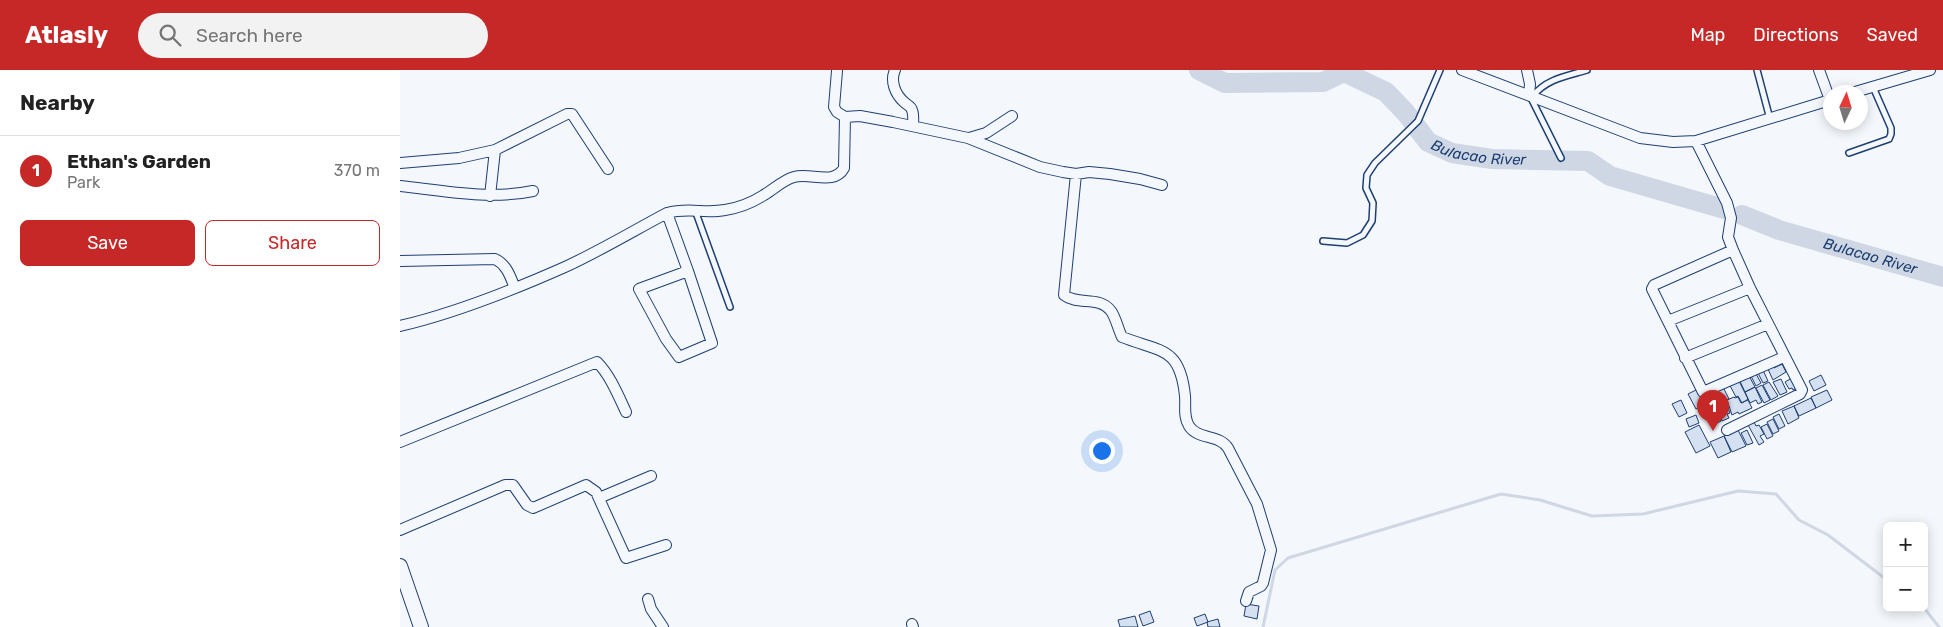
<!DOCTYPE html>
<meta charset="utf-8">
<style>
body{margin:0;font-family:Rubik,sans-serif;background:#f2f2f2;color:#222}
.controls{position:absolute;right:15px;bottom:15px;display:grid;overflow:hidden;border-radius:8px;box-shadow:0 2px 12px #0003}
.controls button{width:45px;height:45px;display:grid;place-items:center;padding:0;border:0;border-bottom:1px solid #e0e0e0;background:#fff;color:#222;font:25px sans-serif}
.compass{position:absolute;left:1423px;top:15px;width:45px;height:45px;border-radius:50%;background:#fff;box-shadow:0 2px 12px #0003;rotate:4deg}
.you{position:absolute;left:701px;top:380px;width:18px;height:18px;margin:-12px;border:4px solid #fff;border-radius:50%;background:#1a73e8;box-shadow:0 0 0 8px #1a73e833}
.badge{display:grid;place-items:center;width:32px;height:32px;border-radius:50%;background:#c62828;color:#fff;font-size:16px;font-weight:700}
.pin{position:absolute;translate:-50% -41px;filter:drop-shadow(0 1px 2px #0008)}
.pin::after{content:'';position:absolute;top:26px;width:18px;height:15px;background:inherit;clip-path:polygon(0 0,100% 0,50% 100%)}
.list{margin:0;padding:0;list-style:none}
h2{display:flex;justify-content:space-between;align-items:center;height:65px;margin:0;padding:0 20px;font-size:21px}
h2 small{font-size:16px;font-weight:400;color:#767676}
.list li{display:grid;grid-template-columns:32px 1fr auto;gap:15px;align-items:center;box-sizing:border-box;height:70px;padding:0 20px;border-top:1px solid #e0e0e0}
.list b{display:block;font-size:19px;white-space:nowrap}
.list p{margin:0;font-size:16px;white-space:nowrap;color:#767676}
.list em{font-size:16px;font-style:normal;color:#767676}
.actions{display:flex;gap:10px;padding:15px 20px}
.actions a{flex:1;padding:11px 0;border:1px solid #c62828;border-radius:8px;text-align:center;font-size:18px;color:#c62828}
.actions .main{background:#c62828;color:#fff}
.icon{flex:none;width:28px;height:28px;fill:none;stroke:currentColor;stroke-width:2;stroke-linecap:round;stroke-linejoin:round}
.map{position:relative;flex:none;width:1543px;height:557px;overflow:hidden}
header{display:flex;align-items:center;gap:30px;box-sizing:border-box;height:70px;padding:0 25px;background:#c62828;color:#fff}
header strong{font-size:24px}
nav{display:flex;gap:28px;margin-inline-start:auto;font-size:18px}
.search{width:350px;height:45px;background:#f2f2f2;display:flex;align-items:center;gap:12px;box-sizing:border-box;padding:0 18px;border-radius:28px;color:#767676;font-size:19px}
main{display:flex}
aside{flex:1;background:#fff}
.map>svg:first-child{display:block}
</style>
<header>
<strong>Atlasly</strong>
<div class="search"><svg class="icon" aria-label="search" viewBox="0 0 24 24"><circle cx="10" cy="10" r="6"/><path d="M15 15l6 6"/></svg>Search here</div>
<nav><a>Map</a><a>Directions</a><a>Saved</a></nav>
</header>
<main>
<aside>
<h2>Nearby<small></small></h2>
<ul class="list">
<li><span class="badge">1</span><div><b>Ethan's Garden</b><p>Park</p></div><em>370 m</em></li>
</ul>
<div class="actions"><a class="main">Save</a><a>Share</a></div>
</aside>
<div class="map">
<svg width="1543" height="557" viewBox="0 0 1543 557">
<rect width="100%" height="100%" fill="#f4f7fb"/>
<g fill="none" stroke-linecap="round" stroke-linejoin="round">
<path stroke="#cfd7e4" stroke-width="3" d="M1524 538 1539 557
M863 557 875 500 888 488 1101 424 1140 430 1192 446 1243 444 1338 421 1376 424 1399 450 1428 465 1487 510"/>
<g stroke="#cfd7e4" stroke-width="20">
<path id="s1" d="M799 0 825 13 923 12 944 2 986 22 1006 43 1028 72 1052 83 1092 89 1188 91 1210 106 1324 139"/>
<path id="s2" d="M1342 145 1379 160 1543 207"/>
</g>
</g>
<path fill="#d5e0f0" stroke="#1d3f73" d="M1382 294 1386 302 1373 310 1367 297 1372 295 1374 298Z
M1361 296 1368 311 1363 313 1356 299Z
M1354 300 1361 313 1356 316 1349 302Z
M1347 302 1355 317 1345 322 1338 307Z
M1421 305 1426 315 1414 321 1409 311Z
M1337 307 1348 329 1342 333 1338 326 1336 327 1328 312Z
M1392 308 1397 318 1393 320 1392 318 1389 319 1385 312Z
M1381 309 1387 322 1380 325 1373 312Z
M1369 312 1378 326 1371 330 1363 315Z
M1322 315 1329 329 1323 332 1316 317Z
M1362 315 1370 330 1364 333 1356 318Z
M1355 317 1362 332 1358 334 1356 330 1350 333 1345 322Z
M1298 319 1306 334 1296 339 1288 324Z
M1317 320 1321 329 1320 330 1321 332 1315 335 1310 323Z
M1427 320 1432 330 1416 338 1411 327Z
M1334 327 1335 328 1338 327 1341 333 1348 330 1352 338 1339 344 1338 342 1332 345 1327 330Z
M1411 328 1416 338 1399 346 1394 336Z
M1281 330 1287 343 1279 347 1272 334Z
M1325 331 1330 343 1327 344 1329 348 1322 351 1315 336Z
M1394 336 1399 348 1388 354 1382 341Z
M1315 340 1321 351 1313 355 1307 344Z
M1379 344 1385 356 1379 359 1373 347Z
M1296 345 1299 353 1289 357 1286 349Z
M1373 349 1379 361 1373 364 1367 352Z
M1354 352 1356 356 1359 355 1364 364 1360 366 1364 372 1359 375 1348 355Z
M1367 354 1373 366 1367 369 1361 357Z
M1299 355 1310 376 1296 383 1285 362Z
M1338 360 1346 376 1332 382 1324 366Z
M1347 360 1353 373 1347 375 1341 363Z
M1324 366 1331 382 1318 388 1310 372Z
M846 534 859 536 857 549 844 546Z
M750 541 754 552 743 556 739 545Z
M805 544 808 552 797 556 794 548Z
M735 546 738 557H720L718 550Z
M818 549 820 557H808L807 552Z"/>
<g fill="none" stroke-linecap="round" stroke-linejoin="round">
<g stroke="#1d3f73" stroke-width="8">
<path id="lane" d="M1357 0 1370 49
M1133 26C1146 9 1167 6 1187 0
M1131 28 1161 88
M1449 83 1489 69 1491 64V58L1473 17
M295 140 330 237
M923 171 947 173 963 165 972 151 973 133 966 118 967 105 975 93 1018 51 1040 0"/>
</g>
<g stroke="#1d3f73" stroke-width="12">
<path id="street" d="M495 0C490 11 495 24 504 32 507 35 511 36 512 40 514 45 513 51 513 56
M1062 0 1240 68 1273 72 1296 71 1430 30
M1127 0 1130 14 1129 25
M1419 0 1430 30
M1455 22 1530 0
M445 47 460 46 493 52 568 68 640 97 663 102 676 104 689 102 710 104 740 109 762 115
M569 68 586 63 612 46
M1296 71 1327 133 1331 148 1328 167 1333 180 1350 218 1402 320 1400 324 1327 360
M0 93 59 88 95 80 167 44H172L208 99
M676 104 664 225C678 236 699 225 711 241 716 248 718 259 722 267 760 282 780 276 785 326 786 337 783 346 789 356 798 370 819 364 828 378L857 434 871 480 863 513 861 516 849 522 846 531
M0 116C45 121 89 130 133 121
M90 126 95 80
M267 143 288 201
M1333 180 1254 215 1252 219 1303 322 1384 287
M0 191 95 189C107 195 110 206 115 218
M288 201 312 273 279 287 266 269 239 219Z
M1268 251 1350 218
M0 256C56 243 113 220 165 197 200 181 233 161 267 143 289 137 304 144 325 140 338 138 353 132 364 125 374 119 383 110 394 107 410 102 434 116 444 98L445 47 437 42 434 37 437 1
M1285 288 1368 254
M0 372 197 292C210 305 218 325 226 342
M199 428 251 406
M0 460 105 415H113L127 435 133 438 186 415 196 422 226 488 266 475
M248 529 251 539 263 557
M512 554 513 557"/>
</g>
<g stroke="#1d3f73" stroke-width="16">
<path id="secondary" d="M0 496 21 557"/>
</g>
<use href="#lane" stroke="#f4f7fb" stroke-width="5"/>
<use href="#street" stroke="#f4f7fb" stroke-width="10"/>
<use href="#secondary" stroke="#f4f7fb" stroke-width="14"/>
</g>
<g text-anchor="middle" stroke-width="4" stroke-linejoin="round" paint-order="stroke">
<g font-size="15" font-style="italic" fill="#1d3f73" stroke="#f4f7fb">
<text dy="5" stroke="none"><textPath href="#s1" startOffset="315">Bulacao River</textPath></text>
<text dy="5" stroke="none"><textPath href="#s2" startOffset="135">Bulacao River</textPath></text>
</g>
</g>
</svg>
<div class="controls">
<button>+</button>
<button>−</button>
</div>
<svg class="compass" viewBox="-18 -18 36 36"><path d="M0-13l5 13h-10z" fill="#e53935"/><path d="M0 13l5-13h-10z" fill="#767676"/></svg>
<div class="you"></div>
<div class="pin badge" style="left:1313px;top:361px">1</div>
</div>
</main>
